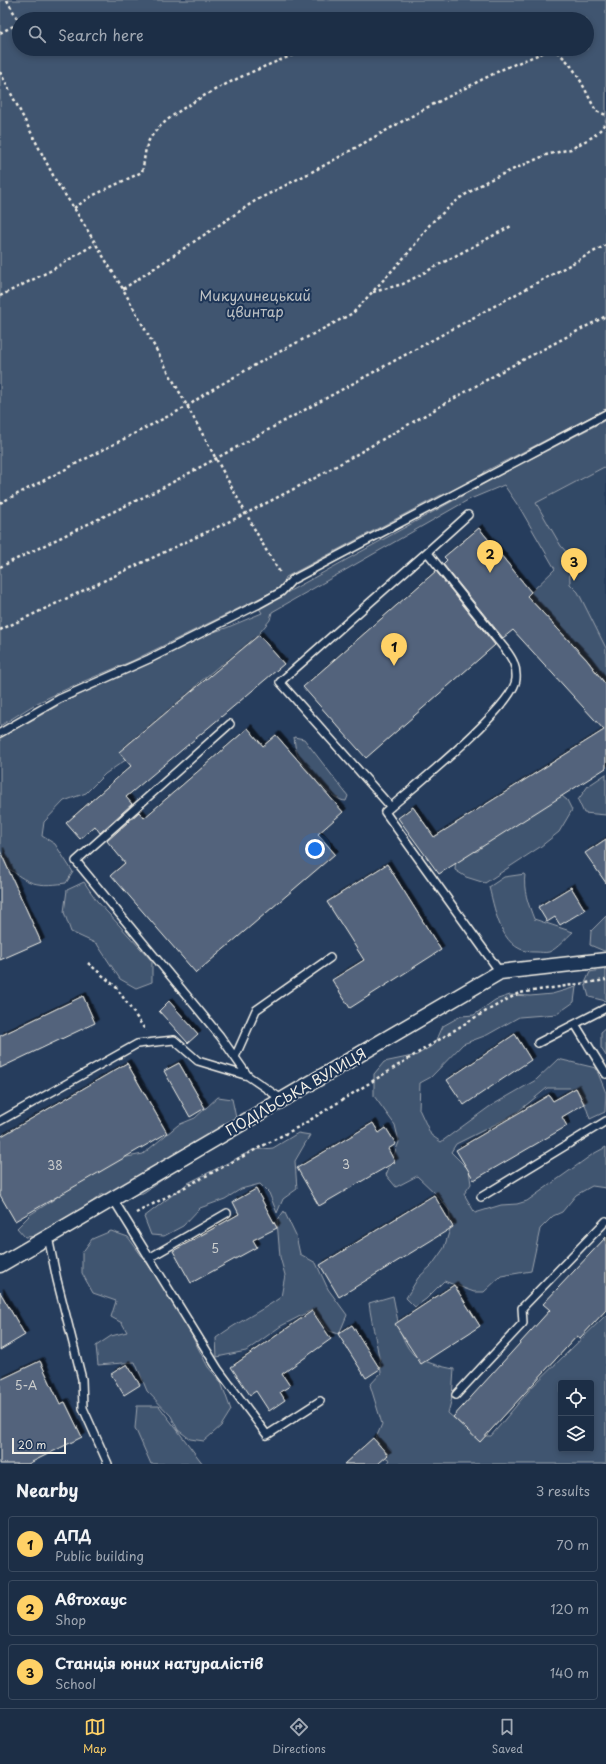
<!DOCTYPE html>
<meta charset="utf-8">
<style>
body{margin:0;font-family:"Playpen Sans",sans-serif;background:#25364d;color:#f1f3f6}
.controls{position:absolute;right:12px;bottom:12px;display:grid;overflow:hidden;border-radius:4px;box-shadow:0 2px 6px #0003}
.controls button{width:36px;height:36px;display:grid;place-items:center;padding:0;border:0;border-bottom:1px solid #3a4a5f;background:#1c2e46;color:#f1f3f6;font:20px sans-serif}
.scale{position:absolute;left:12px;bottom:10px;width:54px;box-sizing:border-box;padding-left:4px;border:2px solid #f4f1e8;border-top:0;font-size:11px;line-height:14px;white-space:nowrap;color:#f4f1e8;-webkit-text-stroke:3px #1d3557;paint-order:stroke}
.you{position:absolute;left:315px;top:849px;width:14px;height:14px;margin:-10px;border:3px solid #fff;border-radius:50%;background:#1a73e8;box-shadow:0 0 0 6px #1a73e833}
.badge{display:grid;place-items:center;width:26px;height:26px;border-radius:50%;background:#ffd166;color:#111;font-size:13px;font-weight:700}
.pin{position:absolute;translate:-50% -33px;filter:drop-shadow(0 1px 2px #0008)}
.pin::after{content:'';position:absolute;top:21px;width:14px;height:12px;background:inherit;clip-path:polygon(0 0,100% 0,50% 100%)}
.list{margin:0;padding:0;list-style:none}
h2{display:flex;justify-content:space-between;align-items:center;height:52px;margin:0;padding:0 16px;font-size:17px}
h2 small{font-size:13px;font-weight:400;color:#a0a8b3}
.list li{display:grid;grid-template-columns:26px 1fr auto;gap:12px;align-items:center;box-sizing:border-box;height:56px;margin:0 8px 8px;padding:0 8px;border:1px solid #3a4a5f;border-radius:4px}
.list b{display:block;font-size:15px;white-space:nowrap}
.list p{margin:0;font-size:13px;white-space:nowrap;color:#a0a8b3}
.list em{font-size:13px;font-style:normal;color:#a0a8b3}
.icon{flex:none;width:22px;height:22px;fill:none;stroke:currentColor;stroke-width:2;stroke-linecap:round;stroke-linejoin:round}
.map{position:relative;flex:none;width:606px;height:1464px;overflow:hidden}
.search{position:absolute;background:#1c2e46;box-shadow:0 2px 6px #0003;left:12px;right:12px;top:12px;height:44px;display:flex;align-items:center;gap:10px;box-sizing:border-box;padding:0 14px;border-radius:22px;color:#a0a8b3;font-size:15px}
.sheet{height:244px;background:#1c2e46}
nav{display:flex;justify-content:space-around;align-items:center;box-sizing:border-box;height:56px;border-top:1px solid #3a4a5f;background:#1c2e46;font-size:11px;color:#a0a8b3}
nav a{display:grid;justify-items:center;gap:2px}
nav .on{color:#ffd166}
.map>svg:first-child{display:block}
</style>
<div class="map">
<svg width="606" height="1464" viewBox="0 0 606 1464">
<defs>
<filter id="shadow"><feDropShadow dx="3.5" dy="-3.5" stdDeviation="0" flood-color="#0009"/></filter>
</defs>
<rect width="100%" height="100%" fill="#263d5d"/>
<filter id="ink" filterUnits="userSpaceOnUse"><feTurbulence type="fractalNoise" baseFrequency=".025" numOctaves="2"/><feDisplacementMap in="SourceGraphic" scale="8" xChannelSelector="R" yChannelSelector="G"/><feConvolveMatrix kernelMatrix="1 2 1 2 8 2 1 2 1" color-interpolation-filters="sRGB"/></filter>
<g filter="url(#ink)">
<path fill="#334966" d="M606 466V684L587 660 527 596 555 569 521 510Z"/>
<path fill="#40546f" stroke="#9aa2ac" fill-rule="evenodd" d="M0 0H606V409L484 472 485 479 445 496 441 495 286 577 282 587 132 661 75 685 37 703 0 726ZM19 19H587V49H19Z
M606 420V466L536 503 561 546 569 555 570 584 578 592 606 648V684L587 660 527 596 555 569 521 510 504 485 468 500 272 612 270 620 242 654 219 666 200 682 136 753 105 774 86 793 64 801 44 822 42 836 55 844 73 872 66 883C31 888 27 882 0 862V736L10 728 27 723 64 702 199 637 226 628 262 613 259 608 498 476Z
M294 737 304 739 348 796 346 801C331 801 307 770 299 758 295 753 295 743 294 737Z
M606 774V815L584 813 578 800 588 786Z
M554 790 567 800 572 810 559 832 540 847 485 883 466 877 455 870 456 854 478 851 488 835Z
M525 874C523 891 528 903 534 919L573 932C566 938 557 949 549 952 545 953 540 952 537 952 502 954 496 914 489 887L504 877Z
M84 882 97 901 152 961V982L136 988 120 979 97 944 71 932 64 912 67 890Z
M606 916V950L604 951 590 945 591 931Z
M606 969V1001L589 997 585 983 590 972Z
M576 987 574 1002 557 1014 519 1017 487 1035 463 1044 431 1077 420 1083 419 1109 431 1135 441 1142 489 1107 536 1080 558 1059 596 1068 606 1093 605 1112 590 1119 582 1095 570 1088H547L514 1115 456 1144 451 1152 469 1170 471 1184 464 1194 475 1213 501 1205 517 1204 527 1201 593 1154 606 1147V1188L592 1186 576 1195 562 1212 553 1216 540 1229 531 1271 501 1276 484 1292H474L444 1281 426 1299 415 1307 406 1298 418 1278 432 1265 444 1248 451 1226 449 1210 436 1194 417 1176 396 1187 386 1175 399 1142 395 1125 374 1096V1074L384 1062 417 1055 435 1044 443 1026 461 1016 474 1015 495 1000 510 995 530 996 552 994Z
M606 1028V1056L601 1048V1032Z
M218 1097 232 1099 236 1118 224 1138 194 1149 169 1175 143 1193 125 1195 102 1194 50 1235 25 1237 17 1228 31 1214 53 1200 74 1184 122 1158 143 1154 178 1125 195 1118Z
M298 1133 310 1135 295 1161 297 1189 283 1199 277 1213 269 1193 260 1184 241 1189 225 1199 200 1208 183 1226 164 1236 151 1235 144 1217 188 1183 253 1150 273 1148Z
M284 1211 296 1236 300 1254 316 1263 328 1289 347 1315 339 1334 329 1331 312 1310 281 1326 246 1351 217 1357 216 1338C237 1322 260 1312 281 1297L285 1275 280 1257 277 1221Z
M111 1231 128 1237 181 1310 194 1340 208 1367 221 1382 231 1410 221 1426 204 1441 190 1439 178 1430 171 1416 147 1391 135 1362 98 1365 96 1346 111 1336 127 1332 122 1323 111 1317 116 1301 93 1293 82 1273V1253L92 1239Z
M393 1296C397 1314 399 1340 413 1354 421 1362 443 1367 454 1369L452 1398 448 1413 474 1436H491L531 1388 606 1315V1464H387L390 1460 380 1454 376 1438 382 1424 370 1385 381 1373C379 1350 372 1327 369 1303ZM561 1383H591V1449H561Z
M137 1406H159L203 1464H151L135 1428Z"/>
<path fill="#52647b" stroke="#f4f1e8" filter="url(#shadow)" d="M479 528 531 592 527 596 587 660 606 685V768L439 874 398 818 413 807 434 837 604 730 513 630 503 638 443 564 447 560 444 557Z
M436 571 495 645 366 758 303 687Z
M259 635 284 664 126 797 132 804 100 833 95 826 80 839 66 823 131 766 119 752Z
M248 728 263 746 276 735 343 812 318 834 335 854 196 973 111 875 125 863 107 841 139 812 144 818Z
M606 839V883L585 853Z
M0 851 41 942 0 960Z
M387 864 441 950 350 1008 332 980 364 960 327 902Z
M571 887 585 910 560 925 555 917 547 922 538 907Z
M83 996 95 1023 0 1068V1036Z
M169 1001 198 1034 188 1043 159 1011Z
M515 1034 531 1060 464 1105 447 1080Z
M127 1063 167 1133 15 1221 0 1195V1137Z
M179 1063 205 1108 190 1117 164 1071Z
M576 1088 584 1104 562 1117 567 1126 474 1180 456 1150 549 1095 553 1101Z
M373 1123 379 1133 386 1128 396 1144 388 1149 395 1162 319 1206 297 1168Z
M256 1189 277 1228 253 1240 257 1247 191 1283 173 1251 239 1214 233 1202Z
M434 1195 453 1227 339 1297 320 1265Z
M606 1237V1310L580 1338 577 1336 480 1442 453 1417 550 1310 543 1304Z
M454 1285 480 1326 421 1364 395 1324Z
M0 1292 25 1335 0 1350Z
M312 1311 331 1339 282 1374 290 1386 280 1392 285 1400 269 1411 256 1391 250 1395 231 1367Z
M352 1325 380 1369 366 1378 338 1334Z
M40 1361 60 1404 65 1402 82 1437 28 1464H0V1380Z
M127 1364 140 1385 124 1395 111 1374Z
M373 1438 388 1455 378 1464H344Z"/>
<g fill="none" stroke-linecap="round" stroke-linejoin="round">
<g stroke="#f4f1e8" stroke-width="10">
<path id="lane" d="M468 515 427 552 505 649C512 658 517 666 516 679 514 707 410 790 385 812L500 972
M230 724 76 861 220 1036 248 1076 283 1100
M0 733 59 699 149 659 259 604 281 592 292 580 606 414
M391 807 280 682 427 552
M575 1024 606 1074
M538 1043 606 1008
M235 1057 256 1010 330 958
M0 1121 137 1044 174 1040 198 1061 248 1076
M481 1197 606 1121
M113 1199 218 1369 267 1435 320 1401
M48 1237 57 1280 82 1379 83 1408 108 1464
M149 1258 227 1213
M456 1395 523 1323 522 1308 606 1221"/>
</g>
<g stroke="#f4f1e8" stroke-width="17">
<path id="street" d="M0 1265 500 972 606 960"/>
</g>
<path stroke="#f4f1e8" stroke-width="2.5" stroke-dasharray="3 3" stroke-linecap="butt" d="M7 0 19 22
M0 33 19 23
M552 49C575 62 584 89 596 111L606 115
M0 72 57 183 74 208 123 289 266 550 281 574
M74 208 92 196 142 172C145 160 144 147 151 137 175 102 269 63 310 49
M123 289 255 201 325 165 426 108 503 69 552 49
M373 292 403 284 513 225
M0 296 50 271 95 244
M0 503 188 406 206 393 264 360 353 313 410 251 431 223 460 198 487 181 546 155 571 149 594 136 602 128 606 121
M0 567 162 488 606 245
M0 630 247 513 315 478 502 371 606 316
M88 963 116 987 146 1031
M136 1213 302 1125 474 1018 519 993 606 980"/>
<use href="#lane" stroke="#1d3557" stroke-width="7"/>
<use href="#street" stroke="#1d3557" stroke-width="14"/>
</g>
</g>
<g text-anchor="middle" stroke-width="4" stroke-linejoin="round" paint-order="stroke">
<g font-size="12" fill="#cccecd">
<text x="346" y="1169">3</text>
<text x="55" y="1170">38</text>
<text x="215" y="1253">5</text>
<text x="26" y="1390">5-А</text>
</g>
<g font-size="14" fill="#bec2c4" stroke="#1d3557">
<text x="255" y="301">Микулинецький<tspan x="255" dy="16">цвинтар</tspan></text>
</g>
<g font-size="14" fill="#f4f1e8" stroke="#1d3557">
<text transform="translate(296 1092) rotate(-30)" y="5">ПОДІЛЬСЬКА ВУЛИЦЯ</text>
</g>
</g>
</svg>
<div class="controls">
<button><svg class="icon" aria-label="locate" viewBox="0 0 24 24"><circle cx="12" cy="12" r="6"/><path d="M12 2v4M12 18v4M2 12h4M18 12h4"/></svg></button>
<button><svg class="icon" aria-label="layers" viewBox="0 0 24 24"><path d="M12 4l9 5-9 5-9-5zM3 14l9 5 9-5"/></svg></button>
</div>
<div class="scale">20 m</div>
<div class="you"></div>
<div class="pin badge" style="left:394px;top:666px">1</div>
<div class="pin badge" style="left:490px;top:573px">2</div>
<div class="pin badge" style="left:574px;top:581px">3</div>
<div class="search"><svg class="icon" aria-label="search" viewBox="0 0 24 24"><circle cx="10" cy="10" r="6"/><path d="M15 15l6 6"/></svg>Search here</div>
</div>
<section class="sheet">
<h2>Nearby<small>3 results</small></h2>
<ul class="list">
<li><span class="badge">1</span><div><b>ДПД</b><p>Public building</p></div><em>70 m</em></li>
<li><span class="badge">2</span><div><b>Автохаус</b><p>Shop</p></div><em>120 m</em></li>
<li><span class="badge">3</span><div><b>Станція юних натуралістів</b><p>School</p></div><em>140 m</em></li>
</ul>
</section>
<nav>
<a class="on"><svg class="icon" aria-label="map" viewBox="0 0 24 24"><path d="M3 6l6-2 6 2 6-2v14l-6 2-6-2-6 2zM9 4v14M15 6v14"/></svg>Map</a>
<a><svg class="icon" aria-label="directions" viewBox="0 0 24 24"><path d="M12 3l9 9-9 9-9-9zM9 14v-3h6M13 9l2 2-2 2"/></svg>Directions</a>
<a><svg class="icon" aria-label="saved" viewBox="0 0 24 24"><path d="M7 4h10v16l-5-4-5 4z"/></svg>Saved</a>
</nav>
